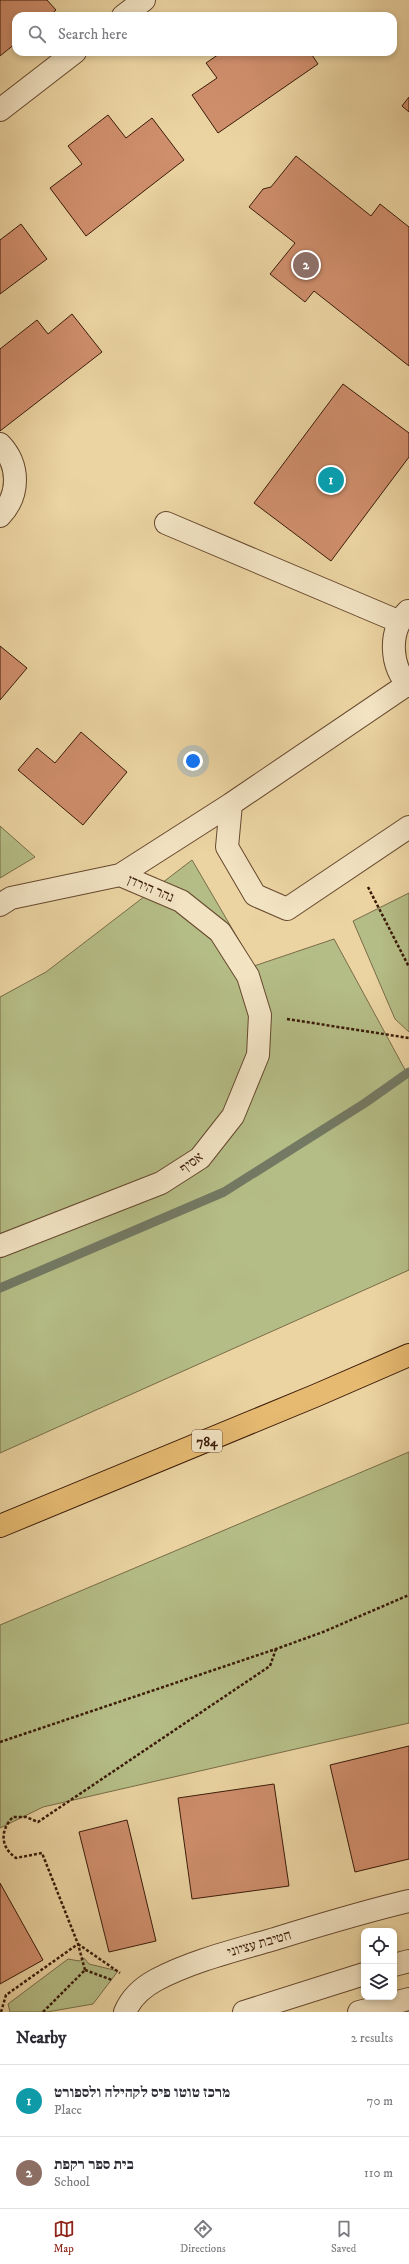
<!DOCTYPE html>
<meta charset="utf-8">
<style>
body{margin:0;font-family:"IM FELL DW Pica","Frank Ruhl Libre",serif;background:#f2f2f3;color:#2b2b33}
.controls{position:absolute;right:12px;bottom:12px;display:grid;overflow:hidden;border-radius:8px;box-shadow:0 2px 6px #0003}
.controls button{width:36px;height:36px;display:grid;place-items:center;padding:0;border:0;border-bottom:1px solid #e1e1e2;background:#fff;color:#2b2b33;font:20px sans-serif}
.you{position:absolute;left:193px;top:761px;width:14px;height:14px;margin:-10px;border:3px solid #fff;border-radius:50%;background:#1a73e8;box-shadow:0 0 0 6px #1a73e833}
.badge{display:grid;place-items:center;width:26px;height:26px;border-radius:50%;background:#8f2418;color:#fff;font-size:13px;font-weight:700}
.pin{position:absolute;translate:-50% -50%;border:2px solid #fff;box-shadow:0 1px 4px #0006}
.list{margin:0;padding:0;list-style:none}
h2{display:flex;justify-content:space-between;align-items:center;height:52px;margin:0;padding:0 16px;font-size:17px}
h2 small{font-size:13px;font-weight:400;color:#7c7c81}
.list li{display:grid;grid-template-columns:26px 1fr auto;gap:12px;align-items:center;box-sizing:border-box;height:72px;padding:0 16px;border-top:1px solid #e1e1e2}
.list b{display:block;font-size:15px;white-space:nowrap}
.list p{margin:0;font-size:13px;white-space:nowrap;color:#7c7c81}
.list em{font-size:13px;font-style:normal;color:#7c7c81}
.icon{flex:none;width:22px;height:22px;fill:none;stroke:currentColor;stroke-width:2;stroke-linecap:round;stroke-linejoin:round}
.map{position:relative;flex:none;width:409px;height:2012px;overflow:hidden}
.search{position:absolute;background:#fff;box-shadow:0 2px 6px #0003;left:12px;right:12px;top:12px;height:44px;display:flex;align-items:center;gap:10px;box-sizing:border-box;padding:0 14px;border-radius:12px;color:#7c7c81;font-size:15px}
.sheet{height:196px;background:#fff}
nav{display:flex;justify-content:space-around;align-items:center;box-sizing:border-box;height:56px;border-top:1px solid #e1e1e2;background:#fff;font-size:11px;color:#7c7c81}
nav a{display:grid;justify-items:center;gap:2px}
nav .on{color:#8f2418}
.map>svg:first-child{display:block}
</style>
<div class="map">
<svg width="409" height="2012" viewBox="0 0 409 2012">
<rect width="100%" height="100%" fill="#ebd4a2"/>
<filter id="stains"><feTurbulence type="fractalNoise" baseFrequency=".005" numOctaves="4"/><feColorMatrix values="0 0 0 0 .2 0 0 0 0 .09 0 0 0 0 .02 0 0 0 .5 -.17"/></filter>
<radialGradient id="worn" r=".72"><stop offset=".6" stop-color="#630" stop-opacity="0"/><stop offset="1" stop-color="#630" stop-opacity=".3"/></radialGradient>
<path fill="#b5bd86" stroke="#786c47" d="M0 826 35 857 0 878Z
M192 860 254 966 334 939 409 1077V1270L0 1453V997L46 972Z
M409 893V1032L395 1019 353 921Z
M409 1452V1723L43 1807 0 1828V1625Z
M84 1958 89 1964 118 1971 93 2004 47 2012H10L8 2004 68 1959 79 1961Z"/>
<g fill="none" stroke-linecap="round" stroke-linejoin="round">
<path stroke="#737963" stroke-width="9" d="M0 1288 224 1192 365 1103 409 1072"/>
</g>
<path fill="#cf8e6c" stroke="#3a1a08" d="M0 0H47L56 10 49 16H16V43L0 56Z
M222 52H310L318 64 218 133 192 95 217 78 206 63Z
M409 97V112L402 106Z
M108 115 126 138 152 118 184 160 86 236 50 188 82 164 68 146Z
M296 156 371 216 380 204 409 227V366L314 291 305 302 270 274 295 243 249 207 263 189 271 187Z
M21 224 47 259 0 294V240Z
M72 314 102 352 0 431V349L37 320 48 334Z
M343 384 409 433V457L331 561 254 503Z
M0 646 27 668 0 700Z
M81 732 127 772 83 825 18 770 37 748 55 763Z
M409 1746V1859L355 1872 330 1765Z
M274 1784 289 1886 192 1899 178 1798Z
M127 1820 156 1941 109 1952 79 1832Z
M0 1883 43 1960 0 1984Z"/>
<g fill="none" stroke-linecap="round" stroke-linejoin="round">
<g stroke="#66482e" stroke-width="24">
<path id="minor" d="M123 16 144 0
M0 110 75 52
M0 444C20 465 20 495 0 516
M166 523 400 622
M408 611C388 631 390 666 409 686
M231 804 227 847 255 895 287 909 409 827
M120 875 231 804 408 684
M0 905 11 898 120 875 181 901 220 932 248 976 260 1015 258 1055 233 1116 200 1158 161 1183 0 1246
M394 1965 409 1961
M125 2012C131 1998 143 1987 156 1980 192 1961 233 1951 271 1940 317 1926 362 1912 409 1901
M244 2012 364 1974
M359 2012 409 1999"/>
</g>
<g stroke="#3a1a08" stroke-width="24">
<path id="major" d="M0 1526 317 1395 409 1355"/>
</g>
<path stroke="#3a1a08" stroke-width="2.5" stroke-dasharray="3 2" stroke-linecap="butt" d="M368 887 409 967
M287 1019 409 1038
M0 1742 276 1649 323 1632 409 1595
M78 1944 120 1973
M85 1970 78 1944 42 1853 16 1858C0 1847 0 1830 13 1817H26L38 1822 270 1666 276 1649
M85 1970 112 1980
M1 2012 6 1995 78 1944
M43 2012 85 1970"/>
<use href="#minor" stroke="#f2e3c3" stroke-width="22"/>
<use href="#major" stroke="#e6ba71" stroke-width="22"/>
</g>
<g text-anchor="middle" stroke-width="3" stroke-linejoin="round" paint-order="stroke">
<rect fill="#f2e3c3" stroke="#715640" stroke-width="1" x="192" y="1430" width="30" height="22" rx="3"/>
<g font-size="13" font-weight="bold" fill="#3a1a08">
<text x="207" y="1446">784</text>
</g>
<g font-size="14" fill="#3a1a08" stroke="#f2e3c3">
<text transform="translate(151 888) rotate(23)" y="5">נהר הירדן</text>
<text transform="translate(191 1162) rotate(-37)" y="5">אסיף</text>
<text transform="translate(259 1943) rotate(-16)" y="5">חטיבת עציוני</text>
</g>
</g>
<rect width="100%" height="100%" filter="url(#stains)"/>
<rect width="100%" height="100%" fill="url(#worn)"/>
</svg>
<div class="controls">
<button><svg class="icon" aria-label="locate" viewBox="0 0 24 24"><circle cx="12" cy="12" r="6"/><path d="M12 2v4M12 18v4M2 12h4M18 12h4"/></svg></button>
<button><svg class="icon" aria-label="layers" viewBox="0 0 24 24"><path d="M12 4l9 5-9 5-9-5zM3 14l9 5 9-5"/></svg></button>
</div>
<div class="you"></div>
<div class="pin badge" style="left:331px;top:480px;background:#0f9aa8">1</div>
<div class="pin badge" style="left:306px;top:265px;background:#8d6e63">2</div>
<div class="search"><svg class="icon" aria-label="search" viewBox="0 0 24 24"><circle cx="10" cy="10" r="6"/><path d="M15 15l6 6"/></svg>Search here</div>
</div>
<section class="sheet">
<h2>Nearby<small>2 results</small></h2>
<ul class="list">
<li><span class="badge" style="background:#0f9aa8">1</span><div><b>מרכז טוטו פיס לקהילה ולספורט</b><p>Place</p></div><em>70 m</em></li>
<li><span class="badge" style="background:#8d6e63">2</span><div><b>בית ספר רקפת</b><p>School</p></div><em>110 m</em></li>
</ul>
</section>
<nav>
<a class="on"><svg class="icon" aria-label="map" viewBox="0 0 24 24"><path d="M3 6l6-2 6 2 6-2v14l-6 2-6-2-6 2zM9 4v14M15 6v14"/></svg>Map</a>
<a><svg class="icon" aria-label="directions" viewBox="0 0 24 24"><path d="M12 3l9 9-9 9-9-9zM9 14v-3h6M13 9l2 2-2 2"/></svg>Directions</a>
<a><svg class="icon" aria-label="saved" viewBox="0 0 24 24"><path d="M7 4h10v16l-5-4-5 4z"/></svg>Saved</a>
</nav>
